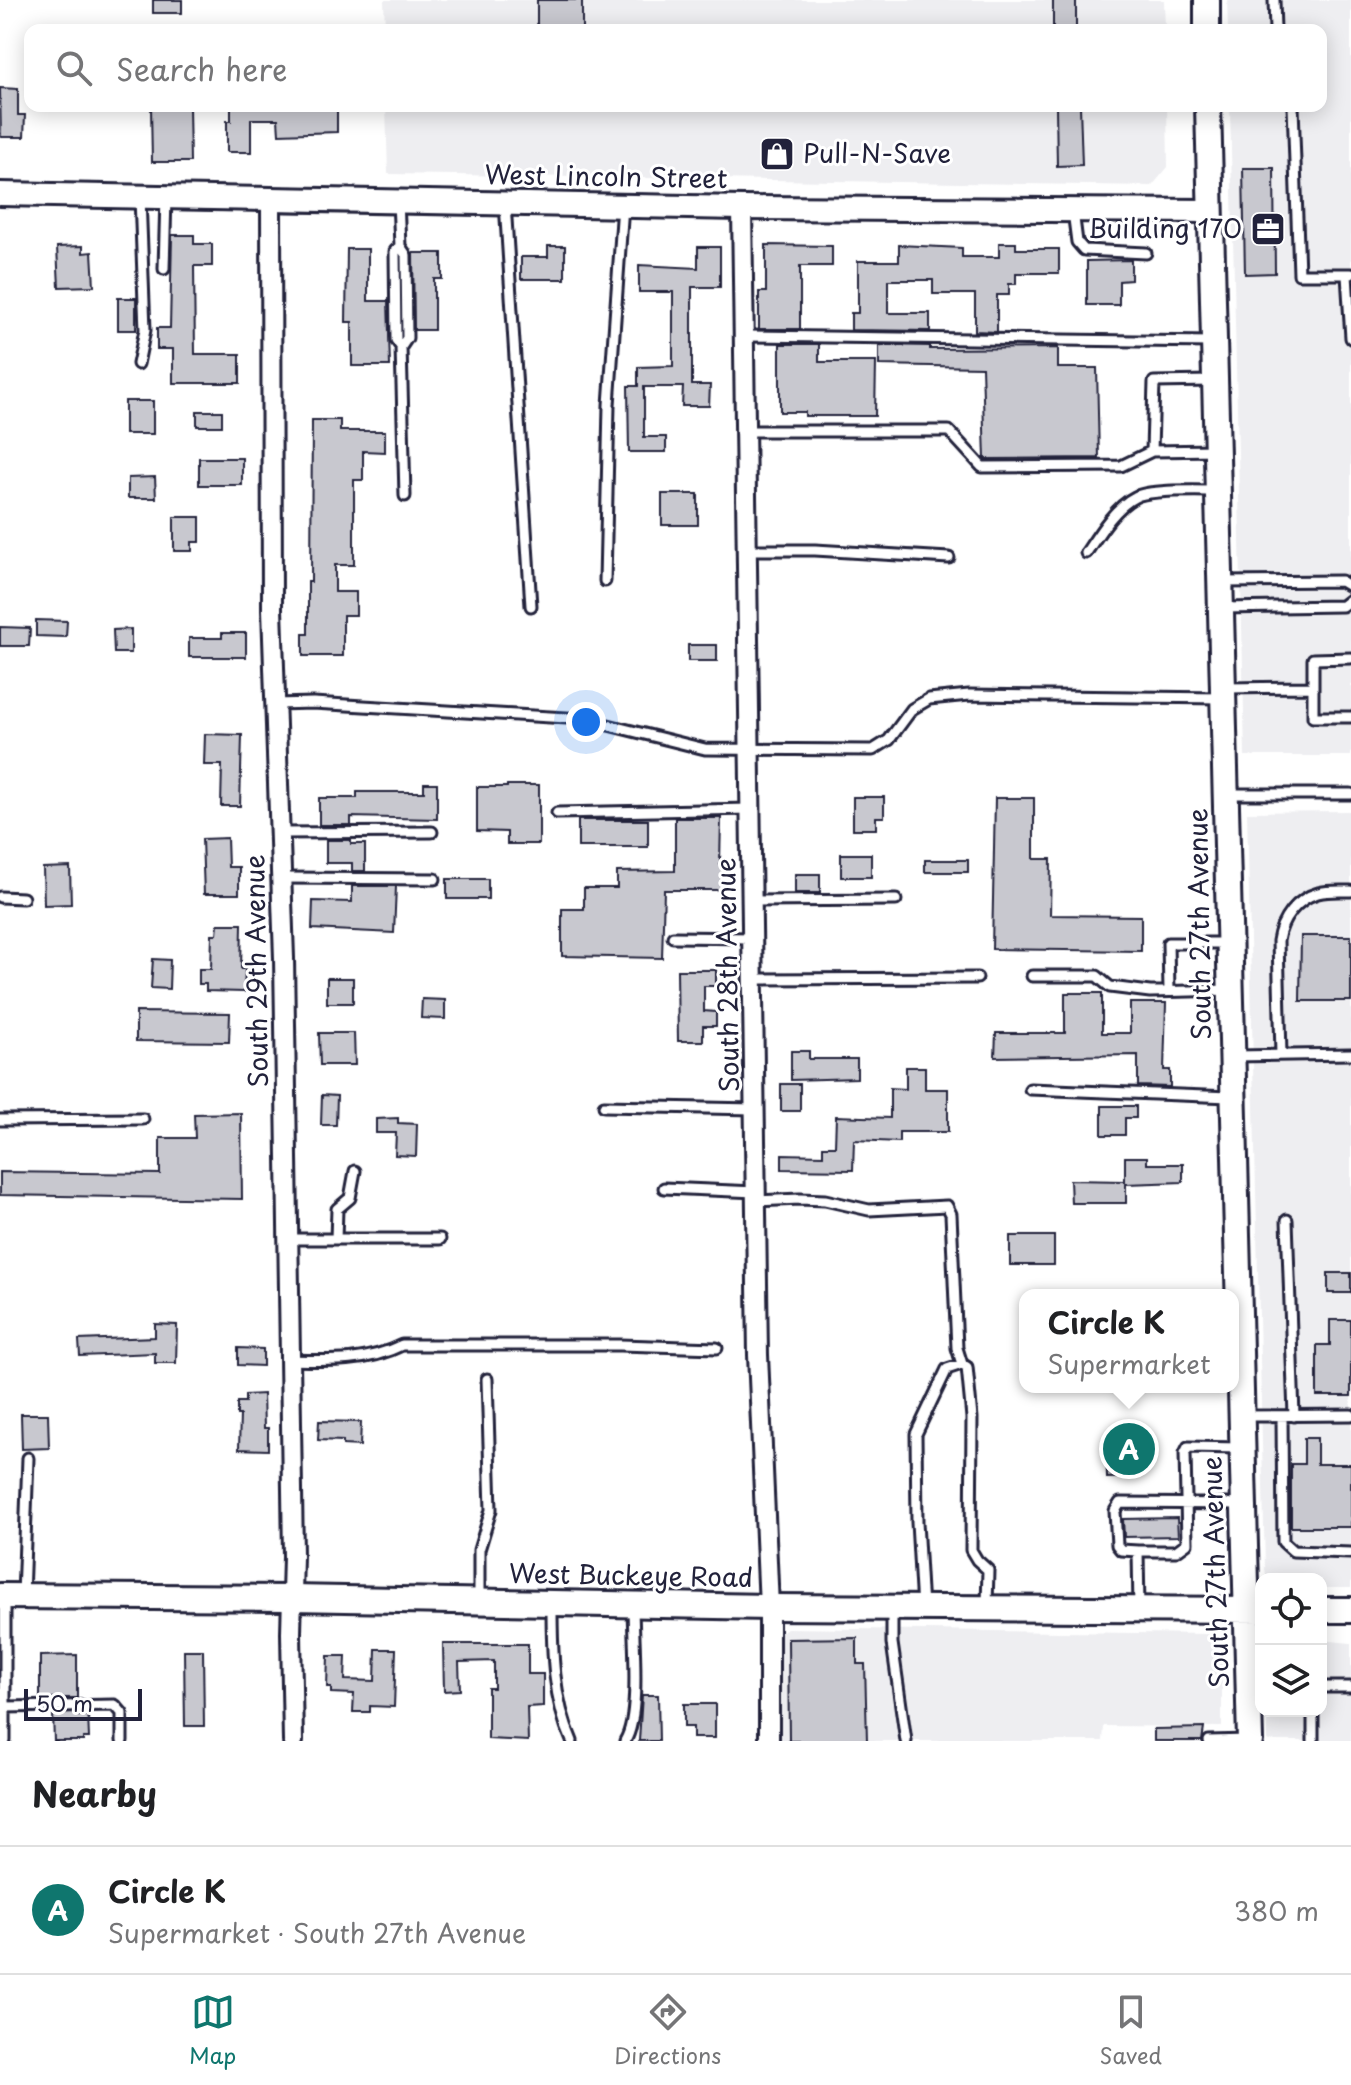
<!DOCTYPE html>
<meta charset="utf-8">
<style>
body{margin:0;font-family:"Playpen Sans",sans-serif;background:#f2f2f2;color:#202124}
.controls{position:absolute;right:24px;bottom:24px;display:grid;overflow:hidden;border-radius:16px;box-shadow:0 4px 20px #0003}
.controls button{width:72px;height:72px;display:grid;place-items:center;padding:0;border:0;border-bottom:2px solid #e0e0e0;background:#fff;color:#202124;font:40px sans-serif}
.scale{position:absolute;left:24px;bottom:20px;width:118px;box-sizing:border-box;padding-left:8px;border:4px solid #22223b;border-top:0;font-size:22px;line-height:28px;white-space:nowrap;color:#22223b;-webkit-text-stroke:6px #fff;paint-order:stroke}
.you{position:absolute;left:586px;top:722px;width:28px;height:28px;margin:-20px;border:6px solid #fff;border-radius:50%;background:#1a73e8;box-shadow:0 0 0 12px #1a73e833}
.badge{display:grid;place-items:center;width:52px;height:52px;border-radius:50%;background:#0f766e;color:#fff;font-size:26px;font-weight:700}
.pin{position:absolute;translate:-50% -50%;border:4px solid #fff;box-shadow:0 2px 8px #0006}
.popup{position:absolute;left:1019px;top:1289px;width:220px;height:104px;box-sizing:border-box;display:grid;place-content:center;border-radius:16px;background:#fff;filter:drop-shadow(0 2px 6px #0005);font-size:26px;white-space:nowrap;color:#757577}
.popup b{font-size:30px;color:#202124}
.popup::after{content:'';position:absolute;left:50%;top:100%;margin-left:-16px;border:16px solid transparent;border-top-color:#fff}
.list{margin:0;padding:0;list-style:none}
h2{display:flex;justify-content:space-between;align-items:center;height:104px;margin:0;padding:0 32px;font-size:34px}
h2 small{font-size:26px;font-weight:400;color:#757577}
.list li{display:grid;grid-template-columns:52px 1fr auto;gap:24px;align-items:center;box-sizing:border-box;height:128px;padding:0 32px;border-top:2px solid #e0e0e0}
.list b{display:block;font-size:30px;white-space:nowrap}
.list p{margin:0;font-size:26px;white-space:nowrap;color:#757577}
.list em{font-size:26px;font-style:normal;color:#757577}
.icon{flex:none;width:44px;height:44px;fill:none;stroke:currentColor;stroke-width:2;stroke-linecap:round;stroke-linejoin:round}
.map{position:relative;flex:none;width:1351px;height:1741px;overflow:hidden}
.search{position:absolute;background:#fff;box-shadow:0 4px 20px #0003;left:24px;right:24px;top:24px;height:88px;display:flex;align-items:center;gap:20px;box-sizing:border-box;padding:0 28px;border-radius:16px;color:#757577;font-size:30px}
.sheet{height:232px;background:#fff}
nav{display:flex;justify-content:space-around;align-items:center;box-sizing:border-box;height:112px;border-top:2px solid #e0e0e0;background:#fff;font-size:22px;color:#757577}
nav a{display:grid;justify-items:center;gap:4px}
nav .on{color:#0f766e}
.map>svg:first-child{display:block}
</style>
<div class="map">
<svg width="1351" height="1741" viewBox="0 0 1351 1741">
<rect width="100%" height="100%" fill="#fff"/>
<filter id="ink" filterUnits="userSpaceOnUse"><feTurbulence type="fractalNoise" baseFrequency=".0125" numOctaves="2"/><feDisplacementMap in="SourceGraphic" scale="16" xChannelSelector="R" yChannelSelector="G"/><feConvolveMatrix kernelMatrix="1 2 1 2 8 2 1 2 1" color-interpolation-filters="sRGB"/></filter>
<g filter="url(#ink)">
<path fill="#eeeef1" d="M384 0H1164L1165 30H385Z
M1227 0H1351V756H1245L1230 106H1321V30H1228Z
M386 106H1167L1168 167 1152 186 388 174Z
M1351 811V1588H1321V1579H1267L1265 1569 1247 812Z
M787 1628 1208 1634 1220 1643 1222 1651V1727L1104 1726 1103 1741H780L777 1642 780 1633Z
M1321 1640 1351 1643V1741H1267V1711H1321Z"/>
<path fill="#c8c8cf" stroke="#22223b" stroke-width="2" d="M153 0H182V13H153Z
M537 0H582V30H537Z
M1053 0H1076V30H1053Z
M0 88 18 89V115H25L24 137H1Z
M151 106H189L190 162H152Z
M231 106H337V132L279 134 278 119H251V152H227V121H231Z
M1056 106H1080L1082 165 1057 166Z
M1243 168H1274L1275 273 1245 274Z
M172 235H194V244H212V266H194L195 354H240V383H173V349H157V328H170Z
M999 243H1016V249H1059V273H1016V284H1009V295H997V332L975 331V294H933V280H888V313H930V331L851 330V313H858V261H899V245L962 248V257H999Z
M766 245 832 246V266H800V329H759V292H766Z
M83 246V253L92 252 94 286 59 287 57 247Z
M548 246H565V279H521V257H548Z
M698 247H720V287H692V385H710L709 406H682L683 387H644V437H666V452H629L628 386H638V367L673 366V292H639V265L698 268Z
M347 249H368V301H388L390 366H352V322H346Z
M413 253H442V279H434V330H414Z
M1131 260V280L1119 281V305H1087V261Z
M118 298H136V330H118Z
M780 344H819V362H876L875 416H805V412H780Z
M879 345 930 346V349L1058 348V368H1097L1099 458 985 459 982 367 879 365Z
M125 401H153V434H125Z
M197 411H222V426H197Z
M312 420H340V431H385V452L363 451V480H354V565H335V592H356V615H343V656H303V634H308V582H311Z
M199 458H242V485H199Z
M155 477 156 498H128V478Z
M662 494H698V525H662Z
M174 517H200V542H192V551H174Z
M36 620 67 621 66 637 36 636Z
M0 627 30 628 29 646H0Z
M131 629V653H114L113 630Z
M222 633H246V657H189V638H222Z
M688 645H717V661H688Z
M205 734 242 735 240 806H221L222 765H204Z
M424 783H437V819L351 817V825H319V798H357V792H424Z
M507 785H539V844H507V832L477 831V787H507Z
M853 797H884V817H876V829H853Z
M995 798H1034V859H1051L1050 915 1141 916V951L992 949Z
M675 818H721L720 864H723V890H664L662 958 562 956V909H584V888H617V872L675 871Z
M578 820H648V847H578Z
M227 838 228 867H239V894H204L202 839Z
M326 840H351V844H365V871H352V863H326Z
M841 854H871V877H841Z
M925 860H968V872H925Z
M70 867 71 904 44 905 43 868Z
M795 874H820V893H795Z
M447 879H488V899H447Z
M352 886H396L394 933 312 929 313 901 352 902Z
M218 924H242L241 969H245L244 992 206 991V984H199V969H211L212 934H217Z
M1301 936H1351V1001H1300Z
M153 959 170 960 169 989 151 988Z
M677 970H716V986H704V1011L716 1012V1026H703V1041H678Z
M327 978H353V1003H327Z
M1065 993H1102V1033H1130V1003H1166L1164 1070H1170V1087L1138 1086V1055L995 1057 996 1033H1065Z
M422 999 445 1000V1019L421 1018Z
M136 1012 230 1013 229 1042 136 1041Z
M319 1033H354L355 1065H320Z
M791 1051H809V1059H857V1078L791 1080Z
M906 1067H925V1089H948V1132H899V1142L854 1140 853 1170 782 1169V1154L823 1155V1146H835L836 1116 890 1118V1088L906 1089Z
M781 1084H800V1111H781Z
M322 1095 337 1096 336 1125H321Z
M1102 1106H1136V1118H1125V1135H1102Z
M241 1113 242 1199 0 1195V1172L160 1174V1138H195L194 1114Z
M398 1118V1123L417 1124 416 1156 395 1155 396 1133H376V1119Z
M1125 1157H1147V1164H1183V1182L1126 1184V1203H1071L1070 1180 1125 1181Z
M1010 1236H1054V1265H1010Z
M1328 1273H1351V1293H1328Z
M1330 1320H1351V1396H1317V1345H1330Z
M155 1324 177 1325 176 1363H155V1353L80 1356 79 1340 155 1337Z
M238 1348 263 1349V1366L238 1365Z
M263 1394 264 1428H268V1450L239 1449 240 1415H237V1402H245V1395Z
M21 1414H48L49 1448 22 1449Z
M319 1421 361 1422 360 1446 343 1445V1441L318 1440Z
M1151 1433 1152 1465 1140 1477 1107 1478 1106 1434Z
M1304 1438H1317V1464H1351V1527H1291V1464H1304Z
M1177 1518 1178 1536 1124 1537 1123 1519Z
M857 1638V1664H865L867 1741H789L788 1639Z
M443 1644H528V1674H543V1706L527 1707 528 1741 488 1739V1688H494V1661L459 1662 460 1690 444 1691Z
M376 1649H396L394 1707 370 1706V1712H353L354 1694 331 1693V1687H327L328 1656H346L345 1680 375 1681Z
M184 1650H203L204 1726H185Z
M77 1655V1698H40V1656Z
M642 1695H658L659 1741H639Z
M684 1704H715V1738H693V1727H684Z
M77 1713V1716L88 1715 89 1738H83V1741H54L53 1714Z
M1204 1728 1202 1741H1154V1729Z"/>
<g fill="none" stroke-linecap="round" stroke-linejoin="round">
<g stroke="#22223b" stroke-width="15">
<path id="service" d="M1274 0 1275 30
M1293 106 1299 274H1351
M398 201 400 246 406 255 407 338 401 347 396 340 395 251 400 246
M505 203 531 606
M1073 211 1077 242 1084 250 1146 253
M164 269 166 197
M1347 275 1351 338
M744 336 1212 342
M401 347 405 496
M138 364 145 330 140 197
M745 431H949L982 467 1121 466 1152 451 1154 382 1212 381
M1152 451 1216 450
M747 550H815L949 558
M1086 553C1098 535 1115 507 1135 497 1150 489 1199 491 1217 491
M605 581 609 405 623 205
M1220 582 1341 581 1351 587
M1224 608 1342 606 1351 599
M1351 658 1313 659V717H1351
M1226 688 1313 687
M276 704 313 703 584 719 705 749 873 750 889 740 912 709 929 699 969 695 1223 698
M1226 794H1351
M557 813 751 809
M280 833 432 832
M282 878 435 879
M0 897 23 898
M753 901 896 900
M673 937 753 938
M1032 976H1097L1110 987 1150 992 1230 990
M754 979 977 978
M1169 991 1168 943H1228
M1281 1055 1278 941C1281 920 1296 899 1318 893 1328 890 1341 891 1351 891
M1235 1056 1351 1054
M1030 1089 1230 1097
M604 1106 755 1109
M0 1120 143 1119
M664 1188 756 1192
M756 1201 800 1199 825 1200 869 1210 947 1206 951 1214 957 1348 962 1364
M1287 1220 1294 1416
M288 1239H440
M336 1239 337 1209 350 1198 355 1171
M290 1360C329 1361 366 1363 402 1345H620L717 1348
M1244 1416 1351 1415
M1282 1416 1283 1542 1293 1551 1351 1553
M1138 1551H1176L1187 1543 1185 1453 1188 1447 1240 1448
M23 1596 28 1458
M479 1598V1550L491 1510 487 1379
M552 1606C552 1651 553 1699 572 1741
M922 1608 917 1522 916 1434 947 1369 962 1364 967 1367 972 1418 971 1550 977 1560 988 1570 987 1605
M1139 1609 1138 1551 1121 1550 1117 1545 1115 1511 1120 1503 1242 1504
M892 1611V1643L906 1741
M1321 1687H1351
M5 1707 115 1705 122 1713V1741
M1313 1711V1741
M5 1741V1596
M625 1741C641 1715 633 1639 633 1606
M1209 1741 1249 1740"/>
</g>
<g stroke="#22223b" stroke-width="24">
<path id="minor" d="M271 199 272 609 284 958 293 1556 291 1633 293 1741
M742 208 758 1355 769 1607V1741"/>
</g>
<g stroke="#22223b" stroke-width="28">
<path id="tertiary" d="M0 194 742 208 1210 211"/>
</g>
<g stroke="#22223b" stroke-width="30">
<path id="secondary" d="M1207 0V30
M1208 106 1250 1741
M0 1596 292 1598 769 1607 1261 1610
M1321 1610H1351"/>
</g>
<use href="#service" stroke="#fff" stroke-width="9"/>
<use href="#minor" stroke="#fff" stroke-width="18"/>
<use href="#tertiary" stroke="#fff" stroke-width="22"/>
<use href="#secondary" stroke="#fff" stroke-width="24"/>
</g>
</g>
<defs>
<g id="shop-square" transform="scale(1.8)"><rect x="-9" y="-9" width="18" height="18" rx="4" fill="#22223b" stroke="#fff"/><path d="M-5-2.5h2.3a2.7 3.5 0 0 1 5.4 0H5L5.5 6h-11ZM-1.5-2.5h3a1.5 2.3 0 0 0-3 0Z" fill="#fff"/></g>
<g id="office-square" transform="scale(1.8)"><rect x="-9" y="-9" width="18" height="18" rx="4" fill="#22223b" stroke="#fff"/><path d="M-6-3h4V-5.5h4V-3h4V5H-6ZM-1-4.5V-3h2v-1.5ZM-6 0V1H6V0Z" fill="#fff"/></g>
</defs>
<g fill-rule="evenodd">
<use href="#shop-square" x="777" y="154"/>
<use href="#office-square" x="1268" y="229"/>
</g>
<g text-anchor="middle" stroke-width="6" stroke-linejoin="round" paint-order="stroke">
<g font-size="26" fill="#22223b" stroke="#fff" text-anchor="start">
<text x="803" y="163">Pull-N-Save</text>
<text x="1242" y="238" text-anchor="end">Building 170</text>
</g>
<g font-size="26" fill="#22223b" stroke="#fff">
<text transform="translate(606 177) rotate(1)" y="9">West Lincoln Street</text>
<text transform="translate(1200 924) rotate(-91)" y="9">South 27th Avenue</text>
<text transform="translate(257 971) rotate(-91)" y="9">South 29th Avenue</text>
<text transform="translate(728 975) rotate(-91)" y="9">South 28th Avenue</text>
<text transform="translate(1216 1572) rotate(-92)" y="9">South 27th Avenue</text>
<text transform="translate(631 1576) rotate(1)" y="9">West Buckeye Road</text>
</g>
</g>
</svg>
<div class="controls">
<button><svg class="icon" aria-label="locate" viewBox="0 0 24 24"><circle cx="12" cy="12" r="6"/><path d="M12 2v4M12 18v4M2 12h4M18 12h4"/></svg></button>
<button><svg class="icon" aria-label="layers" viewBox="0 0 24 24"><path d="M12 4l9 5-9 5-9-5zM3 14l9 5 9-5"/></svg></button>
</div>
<div class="scale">50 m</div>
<div class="you"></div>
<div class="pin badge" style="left:1129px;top:1449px">A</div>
<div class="popup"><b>Circle K</b>Supermarket</div>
<div class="search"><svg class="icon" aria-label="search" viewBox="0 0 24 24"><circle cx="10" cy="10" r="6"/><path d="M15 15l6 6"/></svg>Search here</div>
</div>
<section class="sheet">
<h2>Nearby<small></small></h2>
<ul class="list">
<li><span class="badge">A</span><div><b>Circle K</b><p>Supermarket · South 27th Avenue</p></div><em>380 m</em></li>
</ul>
</section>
<nav>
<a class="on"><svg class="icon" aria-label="map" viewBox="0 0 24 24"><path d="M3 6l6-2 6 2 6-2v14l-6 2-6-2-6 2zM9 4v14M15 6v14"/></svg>Map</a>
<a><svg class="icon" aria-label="directions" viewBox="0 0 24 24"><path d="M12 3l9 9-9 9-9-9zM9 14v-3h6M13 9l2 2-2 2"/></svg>Directions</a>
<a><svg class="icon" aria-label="saved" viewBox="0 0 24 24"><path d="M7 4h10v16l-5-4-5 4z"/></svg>Saved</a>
</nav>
